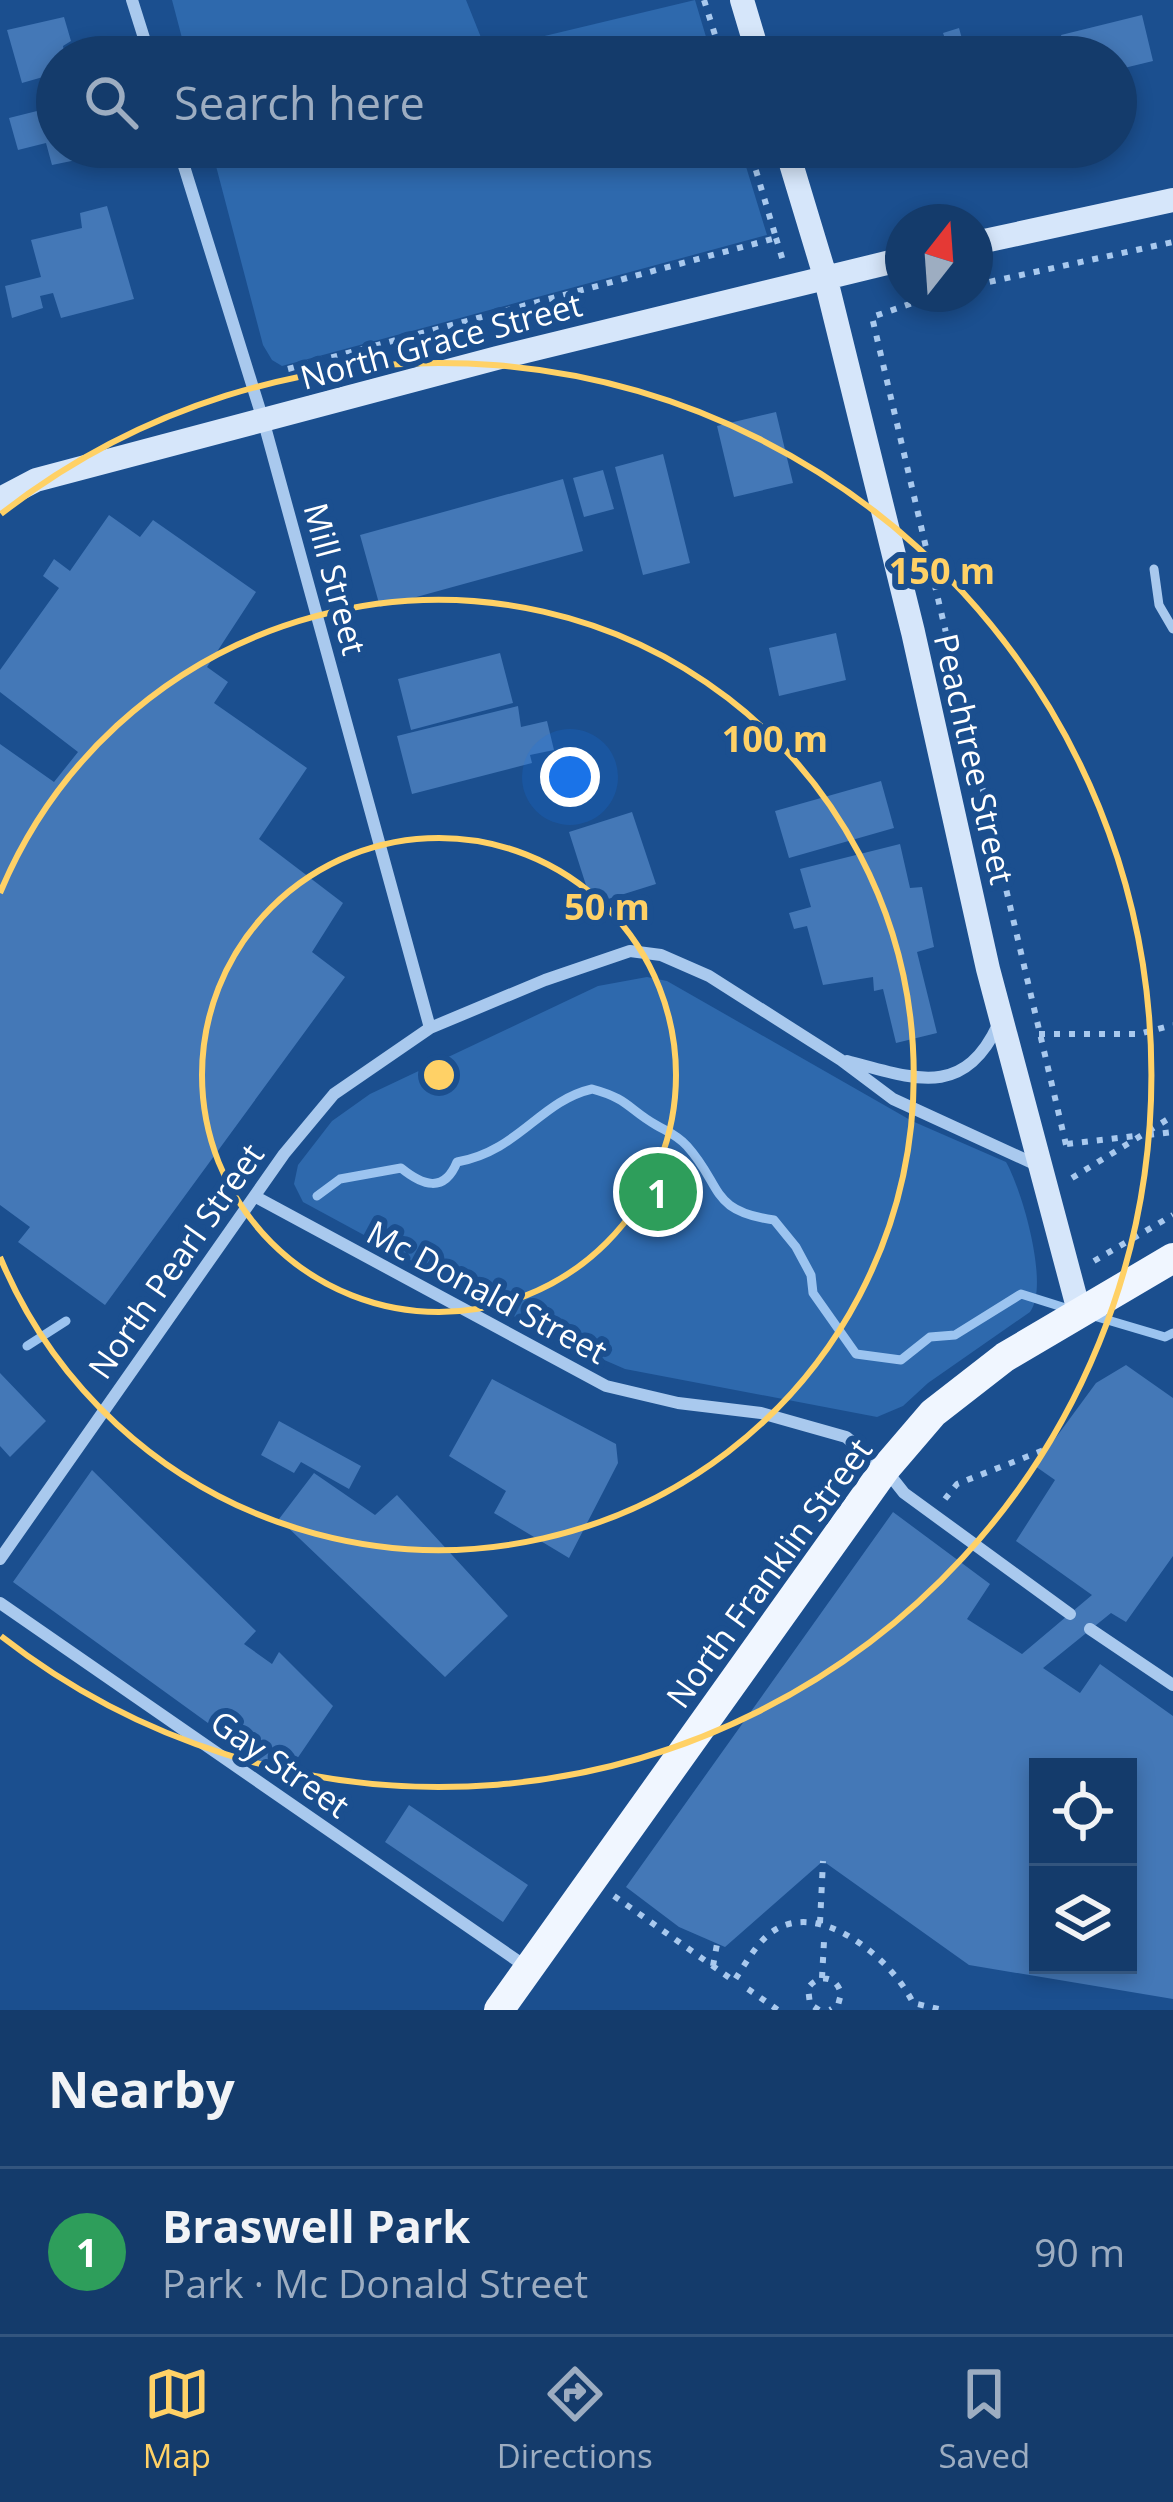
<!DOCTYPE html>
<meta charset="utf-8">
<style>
body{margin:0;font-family:"Open Sans",sans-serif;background:#214673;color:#f1f3f6}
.controls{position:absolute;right:36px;bottom:36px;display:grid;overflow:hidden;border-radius:0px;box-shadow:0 6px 18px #0003}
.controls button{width:108px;height:108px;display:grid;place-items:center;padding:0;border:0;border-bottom:3px solid #33557e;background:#143b6b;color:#f1f3f6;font:60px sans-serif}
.compass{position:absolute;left:885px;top:204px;width:108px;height:108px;border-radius:50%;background:#143b6b;box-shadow:0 6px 18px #0003;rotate:17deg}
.you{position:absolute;left:570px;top:777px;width:42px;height:42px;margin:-30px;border:9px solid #fff;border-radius:50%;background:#1a73e8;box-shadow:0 0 0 18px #1a73e833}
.badge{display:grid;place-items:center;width:78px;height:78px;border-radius:50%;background:#ffd166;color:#fff;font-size:39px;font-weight:700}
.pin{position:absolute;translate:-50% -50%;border:6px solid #fff;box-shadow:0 3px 12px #0006}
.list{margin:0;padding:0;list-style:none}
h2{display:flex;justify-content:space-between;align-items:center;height:156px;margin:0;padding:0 48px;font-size:51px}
h2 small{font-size:39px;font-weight:400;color:#9dadc1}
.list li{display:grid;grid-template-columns:78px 1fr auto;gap:36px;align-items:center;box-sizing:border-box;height:168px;padding:0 48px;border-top:3px solid #33557e}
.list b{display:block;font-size:45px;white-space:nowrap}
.list p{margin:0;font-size:39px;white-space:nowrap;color:#9dadc1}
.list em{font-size:39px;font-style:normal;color:#9dadc1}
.icon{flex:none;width:66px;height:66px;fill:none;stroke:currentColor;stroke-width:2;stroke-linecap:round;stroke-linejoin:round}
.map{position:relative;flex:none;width:1173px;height:2010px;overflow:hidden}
.search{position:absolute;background:#143b6b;box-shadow:0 6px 18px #0003;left:36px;right:36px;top:36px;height:132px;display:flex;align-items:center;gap:30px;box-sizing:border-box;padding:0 42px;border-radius:66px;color:#9dadc1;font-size:45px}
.sheet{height:324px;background:#143b6b}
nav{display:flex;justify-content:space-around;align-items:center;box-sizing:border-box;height:168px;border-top:3px solid #33557e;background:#143b6b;font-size:33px;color:#9dadc1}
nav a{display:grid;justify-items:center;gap:6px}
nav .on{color:#ffd166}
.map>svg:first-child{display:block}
</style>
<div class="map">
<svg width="1173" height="2010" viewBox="0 0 1173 2010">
<rect width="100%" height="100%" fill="#1b4f8f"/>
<path fill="#2e69ad" d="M172 0H466L486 50 695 0 712 57H187Z
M211 147H740L767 235 282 366 272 360 263 345Z
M647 977 667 981 912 1121 1006 1162C1022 1190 1050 1286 1030 1312L928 1383 903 1406 877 1417 625 1369 556 1339 303 1202 294 1184 298 1165 332 1121 370 1094 598 986Z"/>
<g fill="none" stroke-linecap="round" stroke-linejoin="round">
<path stroke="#9cc4f0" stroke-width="9" d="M317 1196 340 1179 401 1168C422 1185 444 1194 457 1162 519 1151 540 1101 592 1089 629 1099 628 1109 656 1125 668 1132 677 1135 687 1146 723 1186 709 1211 774 1220L796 1247 811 1275 813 1293 856 1354 901 1360 930 1337 955 1335 1021 1294 1072 1310
M1094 1316 1165 1337 1173 1333
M27 1346 66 1321"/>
</g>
<path fill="#4478b7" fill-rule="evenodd" d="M1142 15 1153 61 1116 70V57H1067L1061 35Z
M64 17 71 41 63 46 65 57H57V73L22 83 7 30Z
M959 28 964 46 949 50 943 33Z
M853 39 858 57H841L837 44Z
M57 106V147H88L91 157 52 165 46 143 18 150 9 118Z
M107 206 134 299 61 318 53 293 40 296 43 308 12 318 5 286 41 277 31 240 82 228 80 213Z
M776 412 793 483 734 497 717 426Z
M663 454 690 563 643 575 615 467Z
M603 470 614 509 584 517 573 478Z
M563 479 583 551 380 607 360 535Z
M109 515 140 537 153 520 256 592 207 667 228 682 214 703 307 768 259 839 343 903 312 952 345 977 105 1305 18 1242 30 1227 0 1205V744L54 782 78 752 0 692V670L59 588 43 576 54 559 70 571Z
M836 633 846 680 779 696 769 648Z
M500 653 513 703 411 730 398 679Z
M518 706 521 727 547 721 554 750 530 755 532 763 412 794 397 736Z
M881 781 894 828 789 858 775 811Z
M632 812 656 884 592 904 569 832Z
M900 844 910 888 922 887 934 947 917 952 937 1033 896 1043 883 989 874 991 873 977 823 985 807 926 794 929 789 913 811 907 800 869Z
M1126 1365 1173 1398V1556L1126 1622 1111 1613 1043 1668 1080 1693 1100 1664 1173 1716V1999L969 1965 823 1861 725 1947 679 1927 626 1887 893 1512 990 1584 967 1619 1022 1654 1092 1595 1016 1541 1055 1480 1035 1466 1096 1383ZM1038 1767H1128V1965H1038Z
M0 1373 46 1421 10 1457 0 1446Z
M492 1379 616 1444 618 1463 569 1558 494 1513 506 1491 449 1456Z
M279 1421 361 1466 349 1489 301 1462 294 1473 261 1455Z
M92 1470 256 1631 244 1644 272 1664 279 1652 333 1706 284 1778 13 1582Z
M314 1473 375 1515 397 1495 508 1616 445 1677 279 1519Z
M409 1805 528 1885 503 1922 385 1842Z"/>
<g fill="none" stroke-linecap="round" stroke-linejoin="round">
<path stroke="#a9c9ee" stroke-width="6" stroke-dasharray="6 9" stroke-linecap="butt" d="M704 0 722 57
M776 238 784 264
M975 285 1173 242
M939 294 872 317 1067 1149
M288 369 776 238 749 147
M1039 1034H1139L1173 1025
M1148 1135 1173 1132
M1067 1144 1135 1136
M1072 1178 1173 1116
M1094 1261 1173 1215
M945 1499 957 1484 1049 1448
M614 1896 734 1981C744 1966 755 1946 768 1935 816 1894 893 1960 913 2003L943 2010
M820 1923 823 1861
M713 1966 717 1944
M822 1978 824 1941
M748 1989 778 2010
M819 2010 810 2004 808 1988C819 1973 837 1976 841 1994L838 2005 830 2010"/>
<path stroke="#a9c9ee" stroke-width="9" d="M1154 569 1159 605 1173 629"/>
<path stroke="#a9c9ee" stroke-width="12" d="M132 0 150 57
M178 147 264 423 430 1028
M847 1061C913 1078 963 1100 998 1025
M256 1197 606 1386 678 1403 761 1413 846 1437 885 1469 904 1493 1070 1614
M0 1559 284 1154 334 1094 430 1028 545 980 630 951 661 955 709 976 841 1060 893 1099 1037 1165
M0 1603 528 1968
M1090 1629 1173 1685"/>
<path stroke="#d6e6fa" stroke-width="24" d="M742 0 759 57
M786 147 825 276 913 632 988 969 1080 1315
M975 243 1173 200
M0 499 36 480 497 358 903 259"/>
<path stroke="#f0f6ff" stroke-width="30" d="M499 2010 885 1469 933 1413 1005 1357 1173 1258"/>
</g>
<g fill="none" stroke="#ffd166" stroke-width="6">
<circle cx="439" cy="1075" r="237"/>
<path d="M0 893A475 475 0 1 1 0 1257"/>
<path d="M1 514A712 712 0 1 1 1 1636"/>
</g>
<g text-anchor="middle" stroke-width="12" stroke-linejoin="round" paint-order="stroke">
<g font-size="33" fill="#fff" stroke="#1b4f8f">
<text transform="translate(441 341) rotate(-15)" y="12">North Grace Street</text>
<text transform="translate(335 579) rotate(75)" y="12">Mill Street</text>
<text transform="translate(974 759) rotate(77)" y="12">Peachtree Street</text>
<text transform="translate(176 1261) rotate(-55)" y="12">North Pearl Street</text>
<text transform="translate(487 1292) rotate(28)" y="12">Mc Donald Street</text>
<text transform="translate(769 1573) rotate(-54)" y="12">North Franklin Street</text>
<text transform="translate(280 1764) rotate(35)" y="12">Gay Street</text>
</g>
</g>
<circle cx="439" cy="1075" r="18" fill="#ffd166" stroke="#1b4f8f" stroke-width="6"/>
<g font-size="36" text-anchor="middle" font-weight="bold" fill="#ffd166" stroke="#1b4f8f" stroke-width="12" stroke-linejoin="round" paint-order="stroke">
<text x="942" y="584">150 m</text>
<text x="775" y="752">100 m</text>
<text x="607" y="920">50 m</text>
</g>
</svg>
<div class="controls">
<button><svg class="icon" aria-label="locate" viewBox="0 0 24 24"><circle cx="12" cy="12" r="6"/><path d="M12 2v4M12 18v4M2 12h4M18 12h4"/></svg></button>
<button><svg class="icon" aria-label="layers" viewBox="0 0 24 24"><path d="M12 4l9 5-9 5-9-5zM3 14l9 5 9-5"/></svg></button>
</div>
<svg class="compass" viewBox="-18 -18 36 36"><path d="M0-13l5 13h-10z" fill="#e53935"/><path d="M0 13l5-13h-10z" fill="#9dadc1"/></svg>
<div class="you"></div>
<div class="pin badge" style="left:658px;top:1192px;background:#2e9e5b">1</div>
<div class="search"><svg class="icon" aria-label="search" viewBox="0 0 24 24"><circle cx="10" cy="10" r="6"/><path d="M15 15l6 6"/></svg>Search here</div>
</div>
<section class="sheet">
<h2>Nearby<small></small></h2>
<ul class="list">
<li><span class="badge" style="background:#2e9e5b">1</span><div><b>Braswell Park</b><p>Park · Mc Donald Street</p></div><em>90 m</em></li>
</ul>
</section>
<nav>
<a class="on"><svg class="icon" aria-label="map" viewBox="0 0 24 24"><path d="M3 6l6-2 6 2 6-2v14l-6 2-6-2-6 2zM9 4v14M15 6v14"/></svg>Map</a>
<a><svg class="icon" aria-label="directions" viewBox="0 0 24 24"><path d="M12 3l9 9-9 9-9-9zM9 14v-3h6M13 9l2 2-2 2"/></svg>Directions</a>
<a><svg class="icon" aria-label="saved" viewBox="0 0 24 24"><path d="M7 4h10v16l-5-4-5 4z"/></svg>Saved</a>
</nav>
